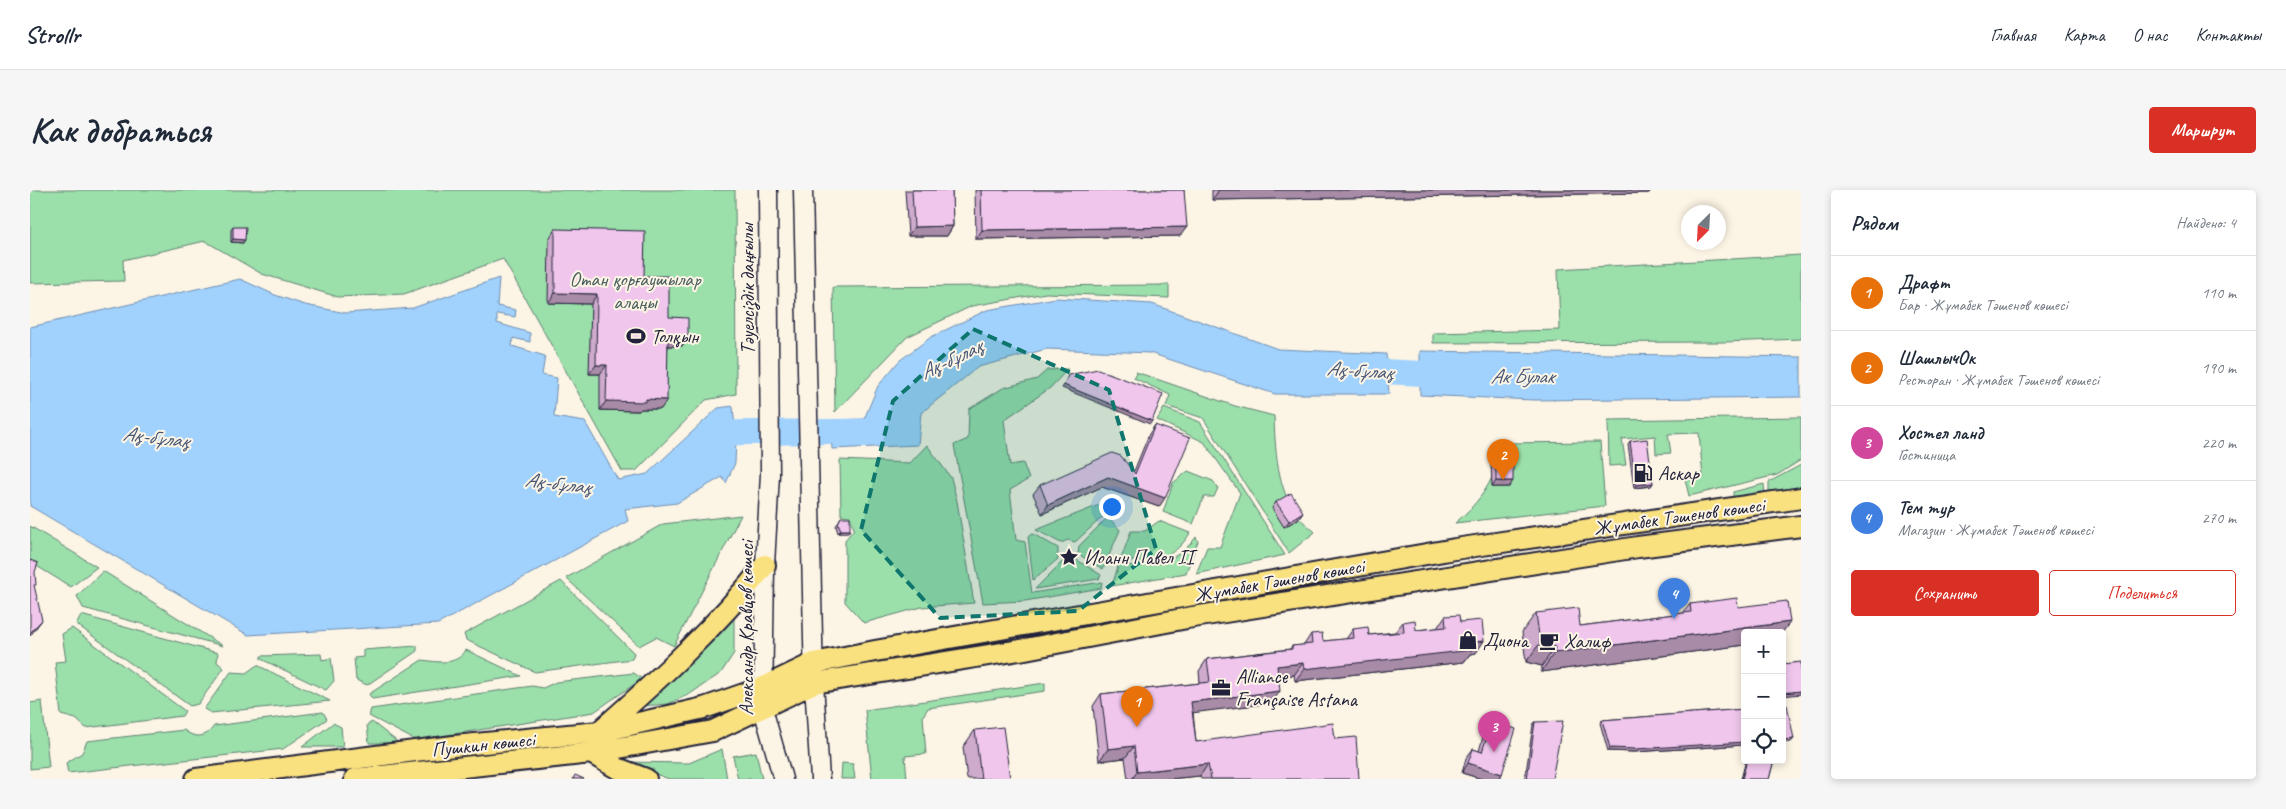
<!DOCTYPE html>
<html lang="ru">
<meta charset="utf-8">
<style>
body{margin:0;font-family:Caveat,sans-serif;background:#f6f6f7;color:#1f2937}
.controls{position:absolute;right:15px;bottom:15px;display:grid;overflow:hidden;border-radius:5px;box-shadow:0 2px 8px #0003}
.controls button{width:45px;height:45px;display:grid;place-items:center;padding:0;border:0;border-bottom:1px solid #e0e1e3;background:#fff;color:#1f2937;font:25px sans-serif}
.compass{position:absolute;left:1651px;top:15px;width:45px;height:45px;border-radius:50%;background:#fff;box-shadow:0 2px 8px #0003;rotate:204deg}
.you{position:absolute;left:1081px;top:316px;width:18px;height:18px;margin:-12px;border:4px solid #fff;border-radius:50%;background:#1a73e8;box-shadow:0 0 0 8px #1a73e833}
.badge{display:grid;place-items:center;width:32px;height:32px;border-radius:50%;background:#d93025;color:#fff;font-size:16px;font-weight:700}
.pin{position:absolute;translate:-50% -41px;filter:drop-shadow(0 1px 2px #0008)}
.pin::after{content:'';position:absolute;top:26px;width:18px;height:15px;background:inherit;clip-path:polygon(0 0,100% 0,50% 100%)}
.list{margin:0;padding:0;list-style:none}
h2{display:flex;justify-content:space-between;align-items:center;height:65px;margin:0;padding:0 20px;font-size:21px}
h2 small{font-size:16px;font-weight:400;color:#747a83}
.list li{display:grid;grid-template-columns:32px 1fr auto;gap:15px;align-items:center;box-sizing:border-box;height:75px;padding:0 20px;border-top:1px solid #e0e1e3}
.list b{display:block;font-size:19px;white-space:nowrap}
.list p{margin:0;font-size:16px;white-space:nowrap;color:#747a83}
.list em{font-size:16px;font-style:normal;color:#747a83}
.actions{display:flex;gap:10px;padding:15px 20px}
.actions a{flex:1;padding:11px 0;border:1px solid #d93025;border-radius:5px;text-align:center;font-size:18px;color:#d93025}
.actions .main{background:#d93025;color:#fff}
.icon{flex:none;width:28px;height:28px;fill:none;stroke:currentColor;stroke-width:2;stroke-linecap:round;stroke-linejoin:round}
.map{position:relative;flex:none;width:1771px;height:589px;overflow:hidden;border-radius:5px}
header{display:flex;align-items:center;gap:30px;box-sizing:border-box;height:70px;padding:0 25px;background:#fff;border-bottom:1px solid #e0e1e3}
header strong{font-size:24px}
nav{display:flex;gap:28px;margin-inline-start:auto;font-size:18px}
.intro{display:flex;align-items:center;justify-content:space-between;box-sizing:border-box;height:120px;padding:0 30px}
h1{margin:0;font-size:35px}
.button{padding:12px 22px;border-radius:5px;background:#d93025;color:#fff;font-size:18px;font-weight:700}
main{display:flex;gap:30px;padding:0 30px}
aside{flex:1;background:#fff;border-radius:5px;box-shadow:0 2px 8px #0003}
.map>svg:first-child{display:block}
</style>
<header>
<strong>Strollr</strong>
<nav><a>Главная</a><a>Карта</a><a>О нас</a><a>Контакты</a></nav>
</header>
<div class="intro"><h1>Как добраться</h1><a class="button">Маршрут</a></div>
<main>
<div class="map">
<svg width="1771" height="589" viewBox="0 0 1771 589">
<rect width="100%" height="100%" fill="#fcf5e5"/>
<filter id="ink" filterUnits="userSpaceOnUse"><feTurbulence type="fractalNoise" baseFrequency=".02" numOctaves="2"/><feDisplacementMap in="SourceGraphic" scale="10" xChannelSelector="R" yChannelSelector="G"/><feConvolveMatrix kernelMatrix="1 2 1 2 8 2 1 2 1" color-interpolation-filters="sRGB"/></filter>
<g filter="url(#ink)">
<path fill="#9bdfaa" stroke="#5e8072" d="M0 0H705L706 204 676 210 606 281H592L473 69 374 104 308 107 232 84 175 51 93 70 94 91 0 93Z
M1771 65V149L1695 152 1403 153V143L1530 140 1528 79Z
M1139 95V108L1016 103 942 116 877 147 805 222 803 97Z
M1038 179 1020 198 974 230 980 275 993 273 999 289 980 300 986 350 995 352 1002 403 1072 392 1071 398 995 411 953 413 924 255 938 249 939 219 973 198 1007 189 1017 180Z
M1106 182 1205 216 1244 226C1245 258 1247 300 1268 327 1273 332 1280 337 1285 342L1259 363 1173 228 1136 216 1140 205 1104 188Z
M1134 218 1170 232 1255 365 1166 384 1177 357H1190L1210 303 1174 252 1127 230Z
M1771 227V270L1747 285 1659 306 1655 289 1673 288 1669 243 1638 244 1641 263 1626 264 1625 246 1592 249 1596 275 1579 276 1578 230Z
M1570 252 1575 316 1425 333C1450 312 1468 288 1470 253Z
M897 255 921 288 927 311 944 413 892 417 834 433 815 412V350L824 339 820 326 811 325 810 270 880 273Z
M1771 275V300L1739 306V292Z
M1158 281 1183 291 1188 298 1184 307H1174L1163 334 1133 322 1143 293Z
M1734 294 1735 306 1703 312V302Z
M1072 314 1078 322 1045 352 1038 350 1031 353 1006 340Z
M711 325 644 456 626 447 609 456 536 388 633 334Z
M1078 327 1090 340 1073 379 1048 364 1049 356Z
M1129 331 1160 343C1146 368 1119 376 1091 369L1101 341H1115Z
M0 336 67 377 41 397 0 372Z
M1003 344 1028 358V369L1003 390 998 346Z
M1166 347 1168 351 1156 383 1082 396 1089 373C1117 382 1150 370 1166 347Z
M1047 370 1071 385 1069 389 1005 399 1032 372 1041 373Z
M73 381 193 456 53 418 47 406Z
M531 391 604 463 602 469 505 482 436 450 434 444Z
M704 423V463L691 483 660 504 638 514 611 516Z
M51 425 188 463 187 472 194 478 168 514 160 516 46 434Z
M42 438 155 521 152 526 56 538 46 529 31 525 25 472 36 471 32 444Z
M387 456V461L337 495 326 490 324 468 333 467V460Z
M436 460 491 486 342 509 339 504 392 470C408 472 426 476 436 460Z
M291 464 292 470 301 468 304 491 296 500 231 469V466Z
M227 475 300 511 181 523 174 519 201 482 216 483Z
M604 483 612 489 564 522 385 550 339 526 341 519 502 496 513 498 526 492Z
M1015 493V501L898 518 893 526 896 564 875 566 877 589H842L835 520Z
M12 511 19 577 0 579V513Z
M293 522 297 529 253 559 38 583 36 573 52 563 57 551 154 540C165 549 176 548 184 536Z
M342 532 369 553H339L337 535Z
M303 533 311 537 313 557H272Z
M692 559 697 589H639L593 572 659 573Z
M726 562 732 589H708L703 566Z
M812 573 823 574 825 589H811Z"/>
<path fill="#a1d2fe" stroke="#6e8cb0" d="M469 88 467 116 486 120 485 127 467 124V133L500 143V152L483 148 482 156 515 166 512 185 527 188 524 227 555 232 588 290 617 284 688 218 703 216 706 250 705 273 696 293 692 287 647 313 595 319 598 331 408 434 218 445 0 316V137L210 89 245 105 275 115 316 123 383 118Z
M1026 108 1122 114 1248 159 1356 164 1359 204H1245L1120 163 1017 159 948 177 891 223 888 255 802 259 800 230 834 229 848 196 869 171 901 147 957 120Z
M1390 161 1771 167V207L1504 210 1390 205Z"/>
<g fill="none" stroke-linecap="round" stroke-linejoin="round">
<path stroke="#a1d2fe" stroke-width="25" d="M1323 180 1422 185
M674 253 687 243 836 241"/>
<g stroke="#22223b" stroke-width="21">
<path id="secondary" d="M738 0 740 284 735 375 733 519 753 589
M773 0 784 493 790 589"/>
</g>
<g stroke="#22223b" stroke-width="24">
<path id="primary" d="M571 540C629 489 687 436 735 375
M561 563 587 578 616 589
M166 589 424 556 569 542 674 518 734 497 784 473 845 461 1425 359 1771 308
M325 589 561 563 683 541 784 493 990 460 1157 428 1608 357 1771 336"/>
</g>
<use href="#secondary" stroke="#fcf5e5" stroke-width="18"/>
<use href="#primary" stroke="#fae180" stroke-width="20"/>
</g>
<path fill="#ceaacc" stroke="#22223b" d="M875 0H922L923 36 917 46H878Z
M945 0H1154L1150 46 946 49Z
M1182 0H1622L1619 3 1182 10Z
M203 37 213 53 201 52V40Z
M525 39 614 86 639 127 658 147 652 156H638L631 219H611L609 221 570 220V184H559L561 114 518 113 519 49Z
M1125 235 1129 317 1072 297 1012 324 1003 304 1010 295 1104 281 1119 244Z
M1600 251 1623 293 1621 296 1604 298 1598 254Z
M1466 268 1479 297H1462L1461 274Z
M1246 312 1268 329 1254 337 1242 318Z
M811 327 818 343H808L806 336Z
M1660 414 1708 417 1715 443V455L1511 482 1512 476 1496 472 1492 442 1506 423 1550 436 1653 423Z
M1415 426 1430 432 1446 463 1440 464 1434 472 1265 491 1264 485 1249 487 1242 513 1163 522 1166 552 1305 549 1329 589H1171L1170 586 1139 589H1098L1095 568 1069 571 1063 516 1071 504 1170 493 1169 481 1177 469 1260 459 1262 456 1274 455 1281 444 1293 451 1316 449 1323 439 1339 445 1365 442 1373 432 1386 440 1407 438Z
M1715 519V555L1604 562 1578 561 1570 533 1572 530Z
M1462 531 1472 584 1468 589H1452L1432 583 1436 568 1443 559 1449 561 1455 540Z
M1505 532 1522 589H1495L1503 535Z
M945 540 980 589H937L933 557Z
M1716 570H1744L1739 589H1711Z"/>
<path fill="#a88ba6" stroke="#22223b" d="M1189 0H1622L1619 3 1182 10Z
M923 36 917 46H878L884 37Z
M1157 37 1150 46 946 49 952 40Z
M203 49 215 50 213 53 201 52Z
M525 103 567 104 561 114 518 113Z
M638 147H658L652 156H632Z
M566 175H577L570 184H559Z
M1034 195 1122 231 1120 234 1032 198Z
M616 209 637 210 631 219H611L609 221 570 220 576 211Z
M1078 287 1135 308 1129 317 1072 297 1012 324 1018 315Z
M1466 291H1483L1479 297H1462Z
M1623 293 1621 296 1604 298 1606 295Z
M1273 322 1268 329 1254 337 1259 331Z
M811 340H820L818 343H808Z
M12 430 0 446V443Z
M1760 432 1752 443H1715V455L1511 482 1524 463Z
M1454 451 1446 463 1440 464 1434 472 1265 491 1274 479Z
M1510 453 1525 457 1512 476 1496 472Z
M1273 473 1264 485 1239 488 1247 476Z
M1250 501 1242 513 1153 524 1161 512Z
M1771 501V504L1752 506V503Z
M1764 549 1761 552 1752 553V550Z
M1715 552V555L1604 562 1578 561 1580 558Z
M1104 556 1095 568 1069 571 1078 559Z
M1438 573 1472 584 1468 589H1452L1432 583Z
M1178 574 1170 586 1139 589H1102L1107 582Z"/>
<path fill="#f0c6ed" stroke="#22223b" d="M882 0H922L923 36 884 37Z
M951 0H1154L1157 37 952 40Z
M203 37H216L215 50 203 49Z
M525 39 615 41 614 86H639V127L658 128V147H638L637 210 616 209V212L576 211 577 175H566L567 104 525 103Z
M1068 179 1133 204 1122 231 1034 195 1038 185Z
M1125 235 1160 248 1135 308 1078 287 1018 315 1010 295 1082 263 1091 266 1105 284Z
M1617 249 1623 293 1606 295 1600 251Z
M1466 268H1483V291H1466Z
M1261 303 1273 322 1259 331 1246 312Z
M811 327H820V340H811L808 333Z
M0 370 8 373 5 382 6 395H4L12 430 0 443Z
M1707 408 1708 417 1757 411 1760 432 1524 463 1525 457 1510 453 1506 423 1548 418 1550 436 1661 422 1660 414Z
M1429 425 1430 432 1452 430 1454 451 1441 452 1442 460 1274 479 1273 473 1247 476 1250 501 1161 512 1166 552 1303 533 1305 549 1326 547 1329 589H1181L1178 574 1107 582 1104 556 1078 559 1071 504 1180 492 1177 469 1262 459V456L1282 454 1281 444 1292 443 1293 451 1324 448 1323 439 1338 437 1339 445 1374 442 1373 432 1385 430 1386 440 1416 437 1415 426Z
M1771 472V501L1752 503V474Z
M1757 515 1764 549 1752 550V516Z
M1715 519V552L1606 559 1580 558 1572 530Z
M1462 531 1486 539 1472 584 1438 573 1443 559 1452 562Z
M1533 531 1522 589H1497L1505 532Z
M973 537 980 589H951L945 540Z
M1717 570H1744L1739 589H1712Z
M545 585 554 589H543Z"/>
</g>
<path fill="#0f766e" fill-opacity="0.2" stroke="#0f766e" stroke-width="4" stroke-dasharray="10 6" stroke-linejoin="round" d="M943 139 1079 200 1126 359 1048 421 910 428 831 340 863 211Z"/>
<defs>
<g id="stadium-bare" transform="scale(1.5)"><path d="M0-5a6.5 5 0 1 0 0 10a6.5 5 0 1 0 0-10ZM-3.5-1.8h7v3.6h-7Z" fill="#22223b" stroke="#fcf5e5" stroke-width="2.5" paint-order="stroke"/></g>
<g id="fuel-bare" transform="scale(1.5)"><path d="M-5.5-6h7V0h2V4h1.3V-2.5L3-4.5l.8-.8L6-3V5H2.5V1h-1V6h-7ZM-4.2-4.7v3.2H.2V-4.7Z" fill="#22223b" stroke="#fcf5e5" stroke-width="2.5" paint-order="stroke"/></g>
<g id="sight-bare" transform="scale(1.5)"><path d="M0-6L1.8-2.2L6-1.7L2.9 1.2L3.7 5.4L0 3.3L-3.7 5.4L-2.9 1.2L-6-1.7L-1.8-2.2Z" fill="#22223b" stroke="#fcf5e5" stroke-width="2.5" paint-order="stroke"/></g>
<g id="shop-bare" transform="scale(1.5)"><path d="M-5-2.5h2.3a2.7 3.5 0 0 1 5.4 0H5L5.5 6h-11ZM-1.5-2.5h3a1.5 2.3 0 0 0-3 0Z" fill="#22223b" stroke="#fcf5e5" stroke-width="2.5" paint-order="stroke"/></g>
<g id="cafe-bare" transform="scale(1.5)"><path d="M-5.5-4.5H6V0H3Q3 3.5 0 3.5H-2.5Q-5.5 3.5-5.5 0ZM3-3.2v2h1.7v-2ZM-6 4.5H4V6H-6Z" fill="#22223b" stroke="#fcf5e5" stroke-width="2.5" paint-order="stroke"/></g>
<g id="office-bare" transform="scale(1.5)"><path d="M-6-3h4V-5.5h4V-3h4V5H-6ZM-1-4.5V-3h2v-1.5ZM-6 0V1H6V0Z" fill="#22223b" stroke="#fcf5e5" stroke-width="2.5" paint-order="stroke"/></g>
</defs>
<g fill-rule="evenodd">
<use href="#stadium-bare" x="606" y="146"/>
<use href="#fuel-bare" x="1613" y="283"/>
<use href="#sight-bare" x="1039" y="367"/>
<use href="#shop-bare" x="1438" y="450"/>
<use href="#cafe-bare" x="1519" y="451"/>
<use href="#office-bare" x="1191" y="498"/>
</g>
<g text-anchor="middle" stroke-width="4" stroke-linejoin="round" paint-order="stroke">
<g font-size="20" fill="#465b5c" stroke="#fcf5e5">
<text x="605" y="96">Отан қорғаушылар<tspan x="605" dy="23">алаңы</tspan></text>
</g>
<g font-size="20" fill="#22223b" stroke="#fcf5e5">
<text transform="translate(717 99) rotate(-90)" y="7">Тәуелсіздік даңғылы</text>
<text transform="translate(1649 326) rotate(-8)" y="7">Жұмабек Тәшенов көшесі</text>
<text transform="translate(1249 390) rotate(-10)" y="7">Жұмабек Тәшенов көшесі</text>
<text transform="translate(716 438) rotate(-90)" y="7">Александр Кравцов көшесі</text>
<text transform="translate(453 554) rotate(-6)" y="7">Пушкин көшесі</text>
</g>
<g font-size="20" fill="#22223b" stroke="#fcf5e5" text-anchor="start">
<text x="621" y="153">Толқын</text>
<text x="1628" y="290">Аскар</text>
<text x="1054" y="374">Иоанн Павел II</text>
<text x="1453" y="457">Диона</text>
<text x="1534" y="458">Халиф</text>
<text x="1206" y="493">Alliance<tspan x="1206" dy="23">Française Astana</tspan></text>
</g>
<g font-size="21" font-style="italic" fill="#485776" stroke="#fcf5e5">
<text transform="translate(921 169) rotate(-26)" y="7">Ақ-бұлақ</text>
<text transform="translate(1330 180) rotate(4)" y="7">Ақ-бұлақ</text>
<text x="1492" y="193">Ак Булак</text>
<text transform="translate(126 247) rotate(7)" y="7">Ақ-бұлақ</text>
<text transform="translate(528 293) rotate(7)" y="7">Ақ-бұлақ</text>
</g>
</g>
</svg>
<div class="controls">
<button>+</button>
<button>−</button>
<button><svg class="icon" aria-label="locate" viewBox="0 0 24 24"><circle cx="12" cy="12" r="6"/><path d="M12 2v4M12 18v4M2 12h4M18 12h4"/></svg></button>
</div>
<svg class="compass" viewBox="-18 -18 36 36"><path d="M0-13l5 13h-10z" fill="#e53935"/><path d="M0 13l5-13h-10z" fill="#747a83"/></svg>
<div class="you"></div>
<div class="pin badge" style="left:1107px;top:537px;background:#e8710a">1</div>
<div class="pin badge" style="left:1473px;top:290px;background:#e8710a">2</div>
<div class="pin badge" style="left:1464px;top:562px;background:#d1479c">3</div>
<div class="pin badge" style="left:1644px;top:429px;background:#3f7fe0">4</div>
</div>
<aside>
<h2>Рядом<small>Найдено: 4</small></h2>
<ul class="list">
<li><span class="badge" style="background:#e8710a">1</span><div><b>Драфт</b><p>Бар · Жұмабек Тәшенов көшесі</p></div><em>110 m</em></li>
<li><span class="badge" style="background:#e8710a">2</span><div><b>ШашлычОк</b><p>Ресторан · Жұмабек Тәшенов көшесі</p></div><em>190 m</em></li>
<li><span class="badge" style="background:#d1479c">3</span><div><b>Хостел ланд</b><p>Гостиница</p></div><em>220 m</em></li>
<li><span class="badge" style="background:#3f7fe0">4</span><div><b>Тем тур</b><p>Магазин · Жұмабек Тәшенов көшесі</p></div><em>270 m</em></li>
</ul>
<div class="actions"><a class="main">Сохранить</a><a>Поделиться</a></div>
</aside>
</main>
